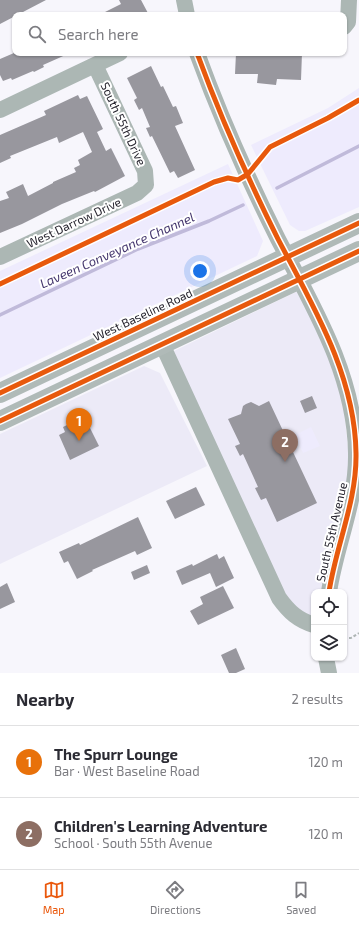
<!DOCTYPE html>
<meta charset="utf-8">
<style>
body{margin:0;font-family:"Exo 2",sans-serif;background:#f2f2f3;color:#2b2b33}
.controls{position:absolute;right:12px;bottom:12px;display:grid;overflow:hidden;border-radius:8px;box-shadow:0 1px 3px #0004}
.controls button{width:36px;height:36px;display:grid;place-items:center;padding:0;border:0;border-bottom:1px solid #e1e1e2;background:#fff;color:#2b2b33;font:20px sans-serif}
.you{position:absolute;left:200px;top:271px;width:14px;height:14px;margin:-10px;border:3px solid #fff;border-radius:50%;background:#1a73e8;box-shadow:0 0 0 6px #1a73e833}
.badge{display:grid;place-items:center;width:26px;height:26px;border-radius:50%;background:#ea580c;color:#fff;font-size:13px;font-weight:700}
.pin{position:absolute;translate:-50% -33px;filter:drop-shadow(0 1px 2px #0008)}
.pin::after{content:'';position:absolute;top:21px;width:14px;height:12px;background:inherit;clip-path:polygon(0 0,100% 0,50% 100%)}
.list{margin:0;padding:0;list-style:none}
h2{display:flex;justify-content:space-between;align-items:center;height:52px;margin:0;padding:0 16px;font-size:17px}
h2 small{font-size:13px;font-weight:400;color:#7c7c81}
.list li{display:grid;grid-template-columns:26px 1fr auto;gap:12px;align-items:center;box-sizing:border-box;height:72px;padding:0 16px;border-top:1px solid #e1e1e2}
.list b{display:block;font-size:15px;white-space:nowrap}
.list p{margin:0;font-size:13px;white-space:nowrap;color:#7c7c81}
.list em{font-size:13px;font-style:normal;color:#7c7c81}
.icon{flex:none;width:22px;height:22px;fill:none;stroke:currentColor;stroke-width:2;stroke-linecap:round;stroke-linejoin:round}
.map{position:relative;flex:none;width:359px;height:673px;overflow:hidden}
.search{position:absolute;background:#fff;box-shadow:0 1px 3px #0004;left:12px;right:12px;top:12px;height:44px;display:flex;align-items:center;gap:10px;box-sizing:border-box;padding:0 14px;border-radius:8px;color:#7c7c81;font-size:15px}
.sheet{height:196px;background:#fff}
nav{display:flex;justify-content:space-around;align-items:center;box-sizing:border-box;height:56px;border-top:1px solid #e1e1e2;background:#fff;font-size:11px;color:#7c7c81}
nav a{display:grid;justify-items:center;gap:2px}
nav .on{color:#ea580c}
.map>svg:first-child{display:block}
</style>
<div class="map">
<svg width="359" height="673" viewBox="0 0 359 673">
<rect width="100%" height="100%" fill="#f7f6fc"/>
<path fill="#eceaf7" d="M298 291 323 342 343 401 348 448V477L343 504 321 592H314V618L289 604 172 352Z
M144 366 160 373 207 466 0 564V434Z"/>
<path fill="#eeebfd" d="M359 88V207L305 231H299L290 225 251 145 328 108Z
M228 164 263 241 257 256 0 378V271Z
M311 427 320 446 303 453 295 435Z"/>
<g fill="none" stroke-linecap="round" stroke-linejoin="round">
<path stroke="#c0bada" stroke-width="3.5" d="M277 188 359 146
M0 315 138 249 209 221 243 205"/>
</g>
<path fill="#98979e" d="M0 0H46L0 24Z
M119 0H141L149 15H99L121 4Z
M14 53H70L43 65 44 67 34 72 33 71 12 80 11 78 3 81 0 75V59Z
M236 53H302L301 80 277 79 276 85 257 83 258 74H235Z
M151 66 161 87 163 86 173 107 176 106 183 123 175 126 195 170 178 178 174 171 170 173 152 136 150 137 146 128 150 127 142 108 139 110 134 100 137 98 127 78Z
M78 95 80 99 87 96 103 129 97 132 106 151 111 148 125 176 95 192 94 191 62 204 22 224 0 233V201L9 198 6 192 23 184 28 196 53 183V182L76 172 74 168 80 165 78 160 92 152 83 132 59 143 57 137 10 156 11 158 0 163V134V135L46 115 44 111Z
M312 396 317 408 305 413 300 401Z
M269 401 317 503 277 522 266 498 261 500 255 488 258 487 243 454 240 456 235 446 240 444 228 419 241 414 243 406 246 404 251 402 259 406Z
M73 422 76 427 87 422 99 446 70 460 59 435 65 432 63 427Z
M196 487 205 505 175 519 166 501Z
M138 517 152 548 137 555 135 551 92 570 93 571 77 579 68 561 64 563 59 552 79 543 80 545Z
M217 554 219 559 224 556 234 578 216 587 210 573 182 585 176 571 192 564 193 566Z
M147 565 150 573 134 580 131 572Z
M7 583 15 602 0 609V587Z
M223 586 234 608 198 625 190 611 203 604 200 597Z
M236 648 245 669 236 673H229L221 655Z"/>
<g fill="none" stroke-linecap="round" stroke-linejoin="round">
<path stroke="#aeb5b4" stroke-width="2" stroke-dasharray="3 2" stroke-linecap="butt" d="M257 163 270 147 328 118 359 100
M0 284 214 182 228 178 235 179
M344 638H351L359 633"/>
<path stroke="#acb7b4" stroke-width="16" d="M184 0 187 15
M344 27 348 22 349 0
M197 53C220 116 248 179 278 239 313 306 355 375 356 453 357 501 336 545 329 592
M0 110 120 53
M0 257 137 193 146 185 145 171 95 65
M162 344 279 598C289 612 298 620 314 625
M326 658 329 673"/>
<path stroke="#b0bab8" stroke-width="20" d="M0 393 359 223
M0 421 359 251"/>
<g stroke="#fff" stroke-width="8">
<path id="cycleway" d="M197 53C220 116 248 179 278 239 313 306 355 375 356 453 357 501 336 545 329 592
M0 284 214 182 228 178 238 180 248 174 270 147 328 118 359 100
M0 393 359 223
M0 421 359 251"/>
</g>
<use href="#cycleway" stroke="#e8590c" stroke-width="5"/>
</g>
<g text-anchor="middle" stroke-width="4" stroke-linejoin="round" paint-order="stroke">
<g font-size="12" fill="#27252f" stroke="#fff">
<text transform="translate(123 124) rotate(65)" y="4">South 55th Drive</text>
<text transform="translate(74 223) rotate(-25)" y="4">West Darrow Drive</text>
<text transform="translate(143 315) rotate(-25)" y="4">West Baseline Road</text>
<text transform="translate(332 532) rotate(-77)" y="4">South 55th Avenue</text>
</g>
<g font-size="13" font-style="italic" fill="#45376e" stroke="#fff">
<text transform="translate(117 250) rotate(-24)" y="5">Laveen Conveyance Channel</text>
</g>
</g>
</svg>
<div class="controls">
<button><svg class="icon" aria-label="locate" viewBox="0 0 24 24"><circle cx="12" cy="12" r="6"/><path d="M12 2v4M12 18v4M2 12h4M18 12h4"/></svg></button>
<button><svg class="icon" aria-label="layers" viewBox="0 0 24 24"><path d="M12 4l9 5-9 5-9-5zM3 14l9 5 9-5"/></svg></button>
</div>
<div class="you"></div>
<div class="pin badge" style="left:79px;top:441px;background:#e8710a">1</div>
<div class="pin badge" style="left:285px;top:462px;background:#8d6e63">2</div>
<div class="search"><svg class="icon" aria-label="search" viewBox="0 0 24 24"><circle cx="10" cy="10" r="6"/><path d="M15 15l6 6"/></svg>Search here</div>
</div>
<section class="sheet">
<h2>Nearby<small>2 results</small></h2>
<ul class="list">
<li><span class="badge" style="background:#e8710a">1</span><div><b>The Spurr Lounge</b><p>Bar · West Baseline Road</p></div><em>120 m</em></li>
<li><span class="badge" style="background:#8d6e63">2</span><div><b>Children's Learning Adventure</b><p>School · South 55th Avenue</p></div><em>120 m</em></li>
</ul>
</section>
<nav>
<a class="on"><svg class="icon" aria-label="map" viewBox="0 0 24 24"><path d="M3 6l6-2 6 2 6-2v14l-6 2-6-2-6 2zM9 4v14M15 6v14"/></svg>Map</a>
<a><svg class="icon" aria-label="directions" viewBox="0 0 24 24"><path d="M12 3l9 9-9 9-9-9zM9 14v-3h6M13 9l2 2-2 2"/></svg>Directions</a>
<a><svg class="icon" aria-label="saved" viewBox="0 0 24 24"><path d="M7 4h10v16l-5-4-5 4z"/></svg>Saved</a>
</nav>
